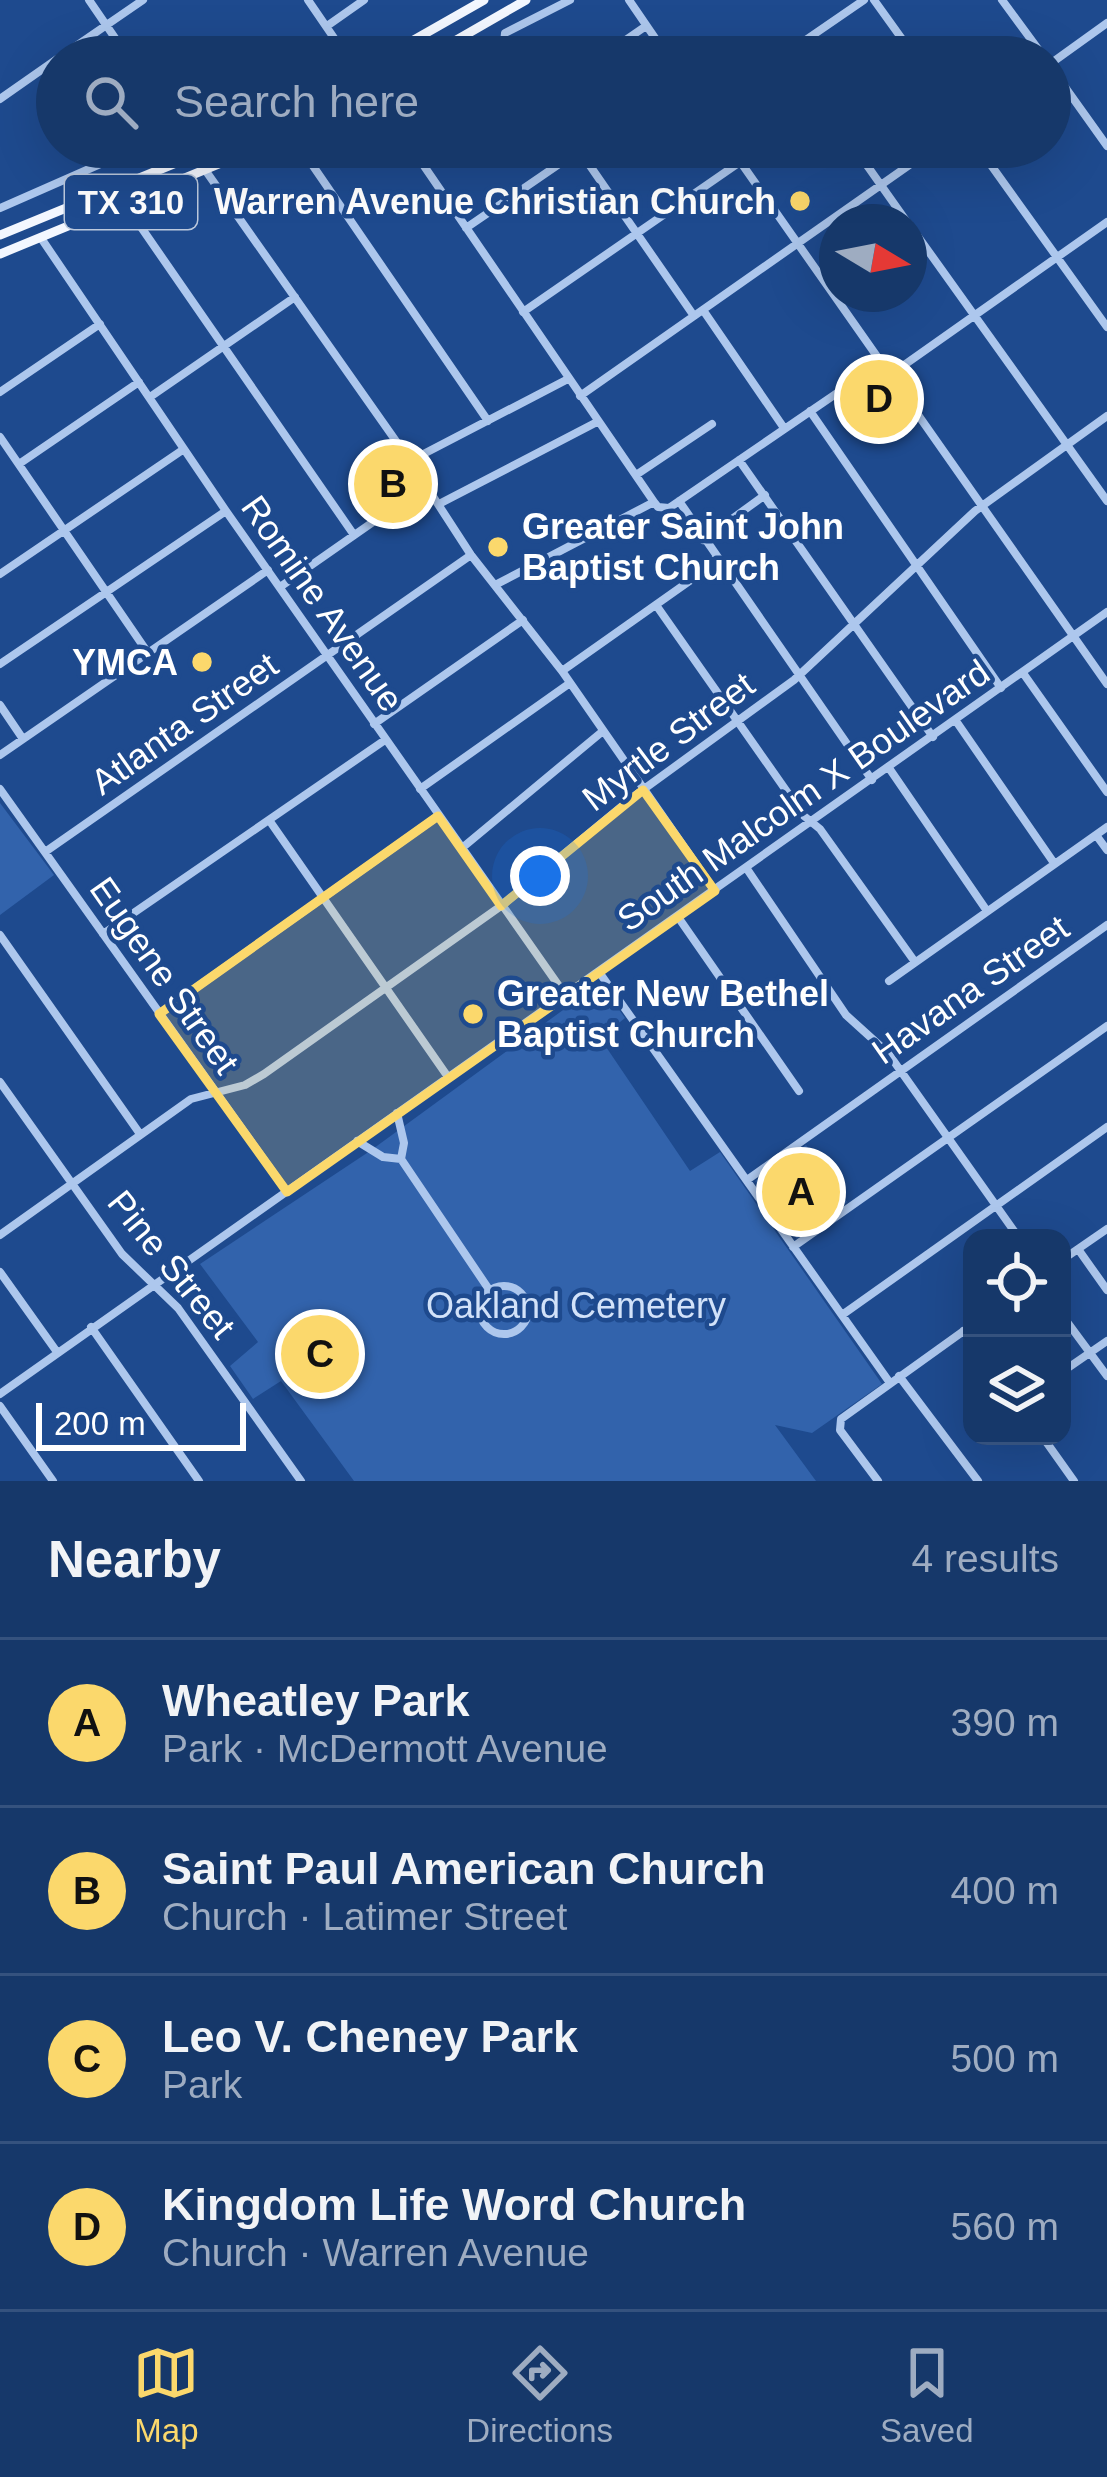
<!DOCTYPE html>
<meta charset="utf-8">
<style>
body{margin:0;font-family:Arial,sans-serif;background:#234372;color:#f1f3f6}
.controls{position:absolute;right:36px;bottom:36px;display:grid;overflow:hidden;border-radius:24px;box-shadow:0 12px 48px #0002}
.controls button{width:108px;height:108px;display:grid;place-items:center;padding:0;border:0;border-bottom:3px solid #35527e;background:#16386a;color:#f1f3f6;font:60px sans-serif}
.compass{position:absolute;left:819px;top:204px;width:108px;height:108px;border-radius:50%;background:#16386a;box-shadow:0 12px 48px #0002;rotate:100deg}
.scale{position:absolute;left:36px;bottom:30px;width:210px;box-sizing:border-box;padding-left:12px;border:6px solid #fff;border-top:0;font-size:33px;line-height:42px;white-space:nowrap;color:#fff;-webkit-text-stroke:9px #1e4a8e;paint-order:stroke}
.you{position:absolute;left:540px;top:876px;width:42px;height:42px;margin:-30px;border:9px solid #fff;border-radius:50%;background:#1a73e8;box-shadow:0 0 0 18px #1a73e833}
.badge{display:grid;place-items:center;width:78px;height:78px;border-radius:50%;background:#fbd86c;color:#111;font-size:39px;font-weight:700}
.pin{position:absolute;translate:-50% -50%;border:6px solid #fff;box-shadow:0 3px 12px #0006}
.list{margin:0;padding:0;list-style:none}
h2{display:flex;justify-content:space-between;align-items:center;height:156px;margin:0;padding:0 48px;font-size:51px}
h2 small{font-size:39px;font-weight:400;color:#9eacc1}
.list li{display:grid;grid-template-columns:78px 1fr auto;gap:36px;align-items:center;box-sizing:border-box;height:168px;padding:0 48px;border-top:3px solid #35527e}
.list b{display:block;font-size:45px;white-space:nowrap}
.list p{margin:0;font-size:39px;white-space:nowrap;color:#9eacc1}
.list em{font-size:39px;font-style:normal;color:#9eacc1}
.icon{flex:none;width:66px;height:66px;fill:none;stroke:currentColor;stroke-width:2;stroke-linecap:round;stroke-linejoin:round}
.map{position:relative;flex:none;width:1107px;height:1481px;overflow:hidden}
.search{position:absolute;background:#16386a;box-shadow:0 12px 48px #0002;left:36px;right:36px;top:36px;height:132px;display:flex;align-items:center;gap:30px;box-sizing:border-box;padding:0 42px;border-radius:66px;color:#9eacc1;font-size:45px}
.sheet{height:828px;background:#16386a}
nav{display:flex;justify-content:space-around;align-items:center;box-sizing:border-box;height:168px;border-top:3px solid #35527e;background:#16386a;font-size:33px;color:#9eacc1}
nav a{display:grid;justify-items:center;gap:6px}
nav .on{color:#fbd86c}
.map>svg:first-child{display:block}
</style>
<div class="map">
<svg width="1107" height="1481" viewBox="0 0 1107 1481">
<rect width="100%" height="100%" fill="#1e4a8e"/>
<path fill="#3263ac" d="M0 803 54 875 0 915Z
M600 983 625 1018 600 1038 690 1171 720 1152 882 1384 812 1433 775 1425 816 1481H354L281 1381 253 1399 230 1366 258 1342 200 1264 370 1151Z
M806 1145 847 1202 797 1239 755 1181Z"/>
<g fill="none" stroke-linecap="round" stroke-linejoin="round">
<path stroke="#adc7ed" stroke-width="8" d="M89 0 128 57
M308 0 347 57
M629 0 668 57
M874 0 915 57
M1002 0 1044 57
M327 26 364 0
M60 57 143 0
M514 57 504 43 505 33 570 0
M601 57 646 26
M781 57 864 0
M1050 64 1107 23
M1050 66 1107 146
M0 99 57 59
M189 147 410 461 471 555 562 671 714 890
M300 147 488 421
M411 147 654 502
M577 147 694 316
M730 147 1107 684
M854 147 907 222
M978 147 1107 327
M418 157 433 147
M125 204 354 535
M0 208 139 147
M909 224 1107 501
M466 228 584 147
M41 238 226 511 566 996
M703 310 784 428
M523 312 740 162
M890 375 1107 222
M0 392 100 324
M580 396 935 147
M150 397 295 297
M810 411 1001 688
M0 437 148 653
M739 460 933 737
M410 461 568 379
M19 464 139 382
M636 475 712 424
M679 501 872 780
M439 504 597 422
M703 540 765 495
M0 574 184 449
M495 585 654 502 658 507 669 508 881 363
M280 587 426 485
M656 605 804 816 820 829 915 962
M0 664 226 511
M562 671 698 575 717 557
M1023 673 1107 792
M0 705 23 739
M956 721 1054 863
M374 724 523 620
M0 755 268 570
M889 768 987 911
M0 789 287 1192
M420 789 570 683
M269 820 448 1077
M1096 835 1107 850
M462 848 603 731
M45 852 471 555
M747 869 846 1015 888 1053 1019 1238
M678 917 799 1091
M103 934 385 740
M0 935 140 1134
M599 972 890 1383
M889 981 1107 827
M159 1014 438 816
M0 1082 122 1254 178 1308 301 1481
M357 1141 383 1157 401 1159 404 1143 397 1113
M401 1159 490 1291
M747 1180 1107 925
M0 1235 191 1099 245 1085 264 1074 501 906 633 797 794 680 975 511 1107 416
M793 1247 1107 1026
M1078 1249 1107 1290
M1062 1260 1107 1229
M0 1272 57 1352
M480 1310a24 24 0 1 1 48 0a24 24 0 1 1-48 0Z
M842 1315 1107 1127
M1062 1315 1107 1376
M91 1327 199 1481
M963 1331 972 1342
M1062 1372 1107 1341
M899 1376 978 1481
M0 1394 1107 612
M0 1406 53 1481
M1042 1436 1074 1481
M878 1481 840 1430 841 1419 972 1325"/>
<path stroke="#f3f7ff" stroke-width="9" d="M384 57 484 0
M427 57 526 0
M0 235 215 147
M0 254 260 147"/>
</g>
<path fill="#fbd86c" fill-opacity="0.2" stroke="#fbd86c" stroke-width="9" stroke-linejoin="round" d="M643 790 715 891 287 1192 159 1014 438 816 501 906Z"/>
<g fill="#fbd86c" stroke="#1e4a8e" stroke-width="4.5">
<circle cx="800" cy="201" r="12"/>
<circle cx="498" cy="547" r="12"/>
<circle cx="202" cy="662" r="12"/>
<circle cx="473" cy="1014" r="12"/>
</g>
<g text-anchor="middle" stroke-width="9" stroke-linejoin="round" paint-order="stroke">
<rect fill="#1e4a8e" stroke="#bcc9dd" stroke-width="3" x="65" y="175" width="132" height="54" rx="9"/>
<g font-size="33" font-weight="bold" fill="#fff">
<text x="131" y="214">TX 310</text>
</g>
<g font-size="36" font-weight="bold" fill="#fff" stroke="#1e4a8e" text-anchor="end">
<text x="776" y="214">Warren Avenue Christian Church</text>
<text x="522" y="539" text-anchor="start">Greater Saint John<tspan x="522" dy="41">Baptist Church</tspan></text>
<text x="178" y="675">YMCA</text>
<text x="497" y="1006" text-anchor="start">Greater New Bethel<tspan x="497" dy="41">Baptist Church</tspan></text>
</g>
<g font-size="36" fill="#fff" stroke="#1e4a8e">
<text transform="translate(323 603) rotate(55)" y="13">Romine Avenue</text>
<text transform="translate(184 723) rotate(-35)" y="13">Atlanta Street</text>
<text transform="translate(668 741) rotate(-37)" y="13">Myrtle Street</text>
<text transform="translate(803 795) rotate(-35)" y="13">South Malcolm X Boulevard</text>
<text transform="translate(165 975) rotate(55)" y="13">Eugene Street</text>
<text transform="translate(970 989) rotate(-35)" y="13">Havana Street</text>
<text transform="translate(172 1264) rotate(51)" y="13">Pine Street</text>
</g>
<g font-size="36" fill="#d2e2f9" stroke="#1e4a8e">
<text x="576" y="1318">Oakland Cemetery</text>
</g>
</g>
</svg>
<div class="controls">
<button><svg class="icon" aria-label="locate" viewBox="0 0 24 24"><circle cx="12" cy="12" r="6"/><path d="M12 2v4M12 18v4M2 12h4M18 12h4"/></svg></button>
<button><svg class="icon" aria-label="layers" viewBox="0 0 24 24"><path d="M12 4l9 5-9 5-9-5zM3 14l9 5 9-5"/></svg></button>
</div>
<svg class="compass" viewBox="-18 -18 36 36"><path d="M0-13l5 13h-10z" fill="#e53935"/><path d="M0 13l5-13h-10z" fill="#9eacc1"/></svg>
<div class="scale">200 m</div>
<div class="you"></div>
<div class="pin badge" style="left:801px;top:1192px">A</div>
<div class="pin badge" style="left:393px;top:484px">B</div>
<div class="pin badge" style="left:320px;top:1354px">C</div>
<div class="pin badge" style="left:879px;top:399px">D</div>
<div class="search"><svg class="icon" aria-label="search" viewBox="0 0 24 24"><circle cx="10" cy="10" r="6"/><path d="M15 15l6 6"/></svg>Search here</div>
</div>
<section class="sheet">
<h2>Nearby<small>4 results</small></h2>
<ul class="list">
<li><span class="badge">A</span><div><b>Wheatley Park</b><p>Park · McDermott Avenue</p></div><em>390 m</em></li>
<li><span class="badge">B</span><div><b>Saint Paul American Church</b><p>Church · Latimer Street</p></div><em>400 m</em></li>
<li><span class="badge">C</span><div><b>Leo V. Cheney Park</b><p>Park</p></div><em>500 m</em></li>
<li><span class="badge">D</span><div><b>Kingdom Life Word Church</b><p>Church · Warren Avenue</p></div><em>560 m</em></li>
</ul>
</section>
<nav>
<a class="on"><svg class="icon" aria-label="map" viewBox="0 0 24 24"><path d="M3 6l6-2 6 2 6-2v14l-6 2-6-2-6 2zM9 4v14M15 6v14"/></svg>Map</a>
<a><svg class="icon" aria-label="directions" viewBox="0 0 24 24"><path d="M12 3l9 9-9 9-9-9zM9 14v-3h6M13 9l2 2-2 2"/></svg>Directions</a>
<a><svg class="icon" aria-label="saved" viewBox="0 0 24 24"><path d="M7 4h10v16l-5-4-5 4z"/></svg>Saved</a>
</nav>
